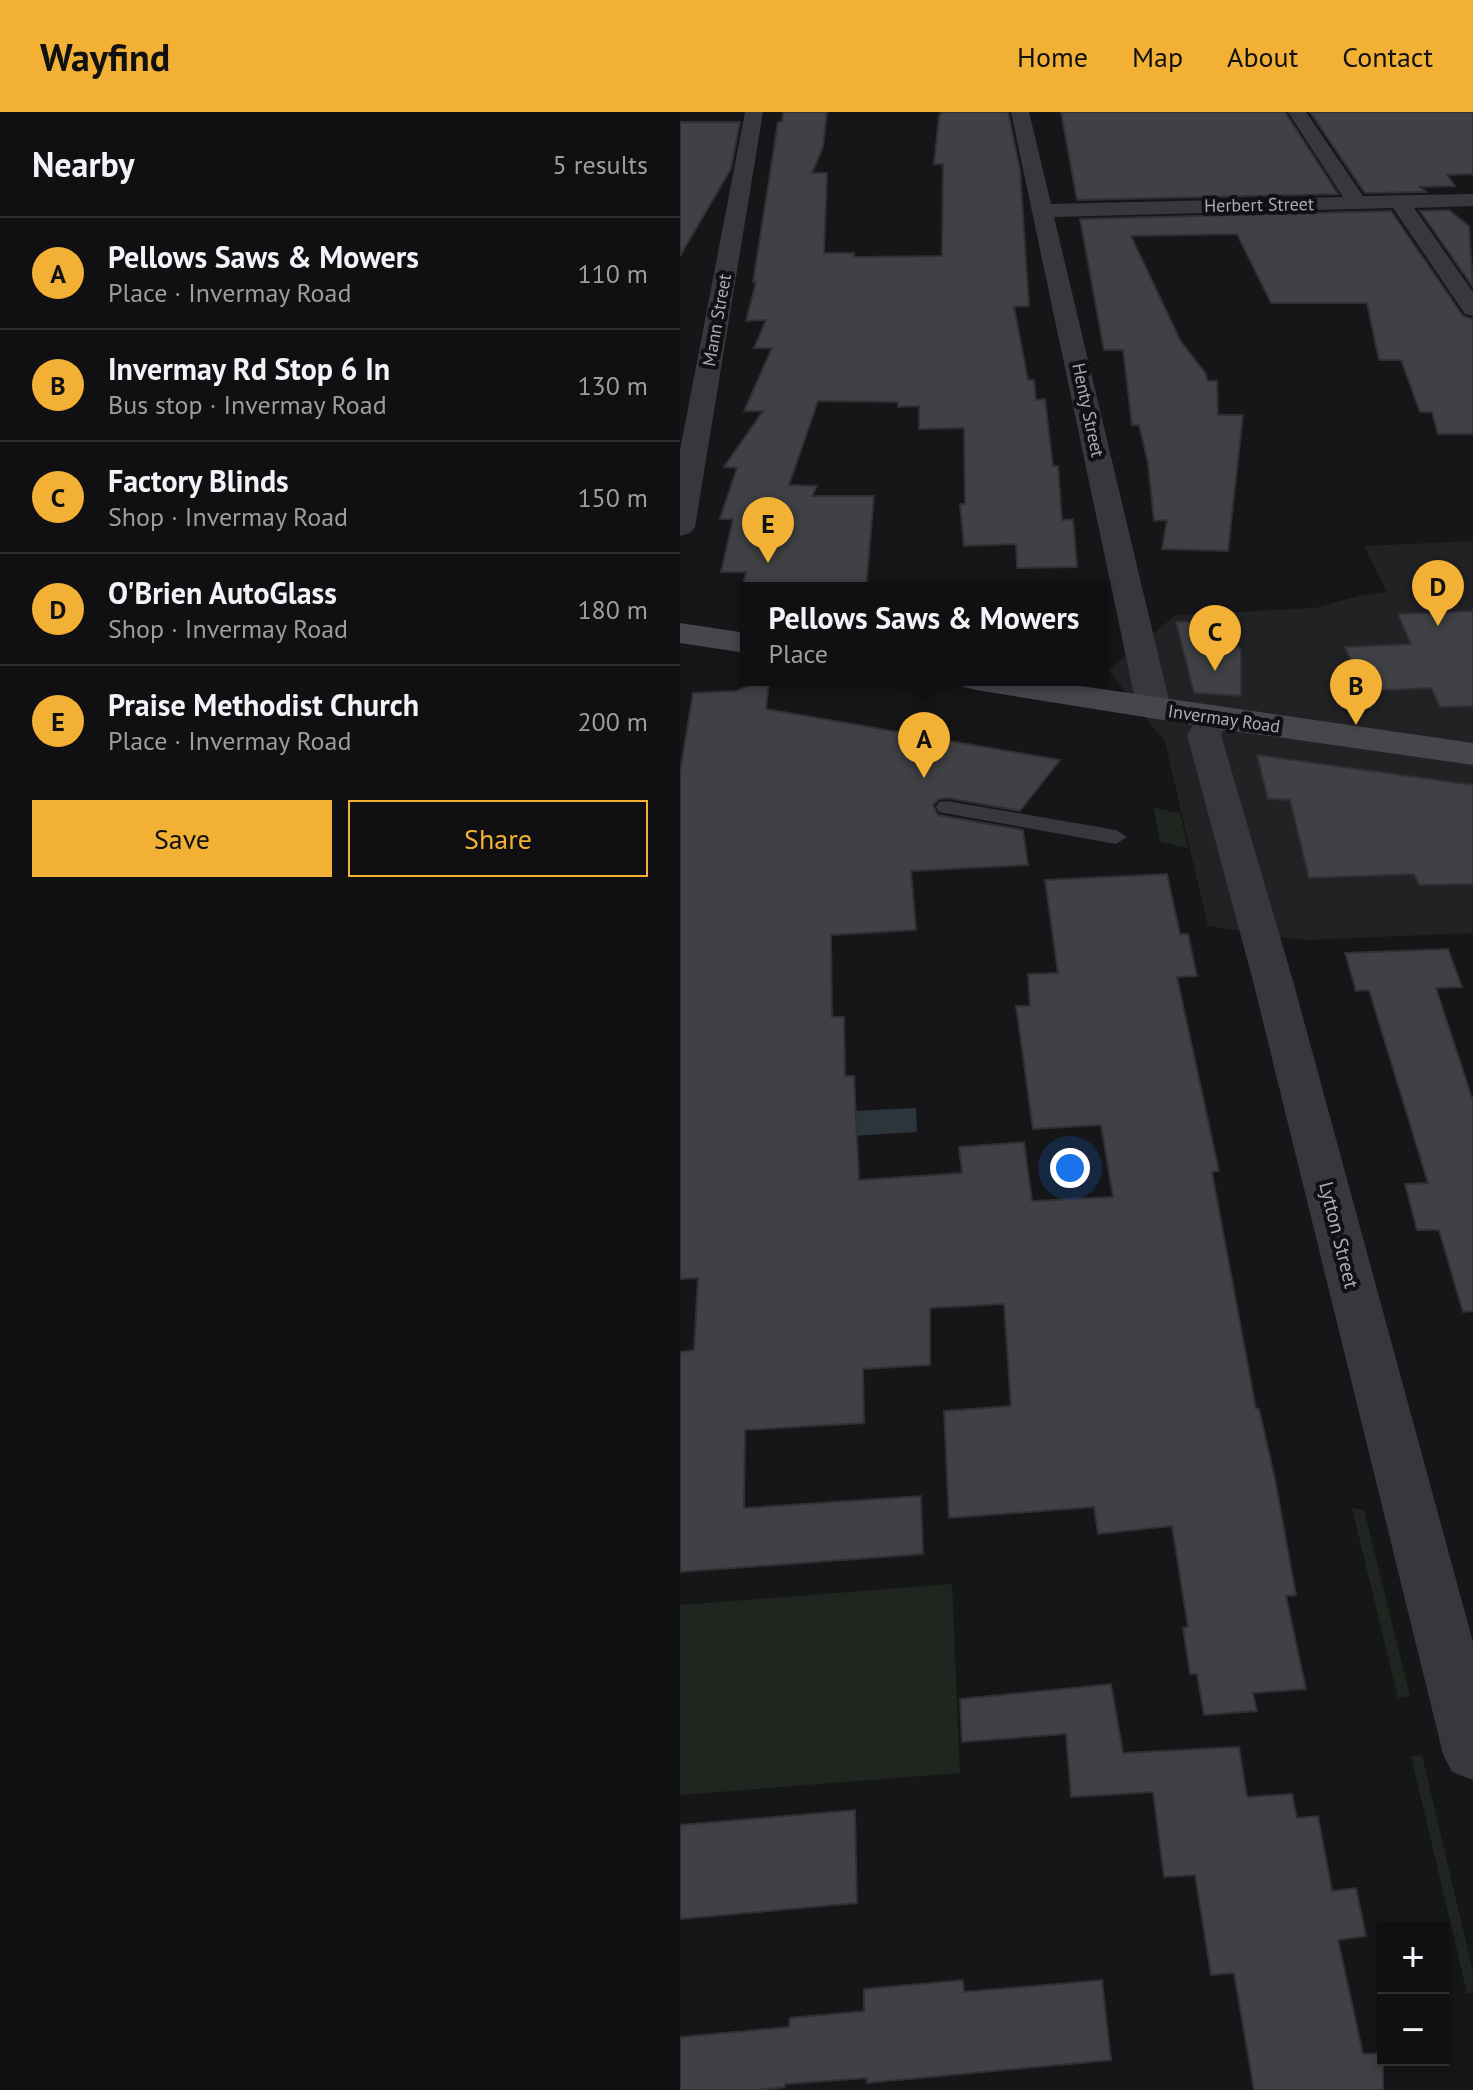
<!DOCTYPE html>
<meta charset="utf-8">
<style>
body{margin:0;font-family:"PT Sans",sans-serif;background:#1e1e20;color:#f1f3f6}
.controls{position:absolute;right:24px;bottom:24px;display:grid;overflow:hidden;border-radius:0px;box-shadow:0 4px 12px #0003}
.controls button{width:72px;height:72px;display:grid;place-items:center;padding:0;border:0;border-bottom:2px solid #303032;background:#101012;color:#f1f3f6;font:40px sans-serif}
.you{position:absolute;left:390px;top:1056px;width:28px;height:28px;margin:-20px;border:6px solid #fff;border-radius:50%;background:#1a73e8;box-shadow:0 0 0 12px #1a73e833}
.badge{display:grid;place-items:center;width:52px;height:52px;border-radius:50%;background:#f2b134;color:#111;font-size:26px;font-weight:700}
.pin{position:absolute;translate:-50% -66px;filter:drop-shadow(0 2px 4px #0008)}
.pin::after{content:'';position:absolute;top:42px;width:28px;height:24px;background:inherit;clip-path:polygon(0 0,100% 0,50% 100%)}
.popup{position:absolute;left:60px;top:470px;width:368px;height:104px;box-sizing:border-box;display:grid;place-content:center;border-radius:0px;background:#101012;filter:drop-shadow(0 2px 6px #0005);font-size:26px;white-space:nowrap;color:#9c9d9f}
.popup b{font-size:30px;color:#f1f3f6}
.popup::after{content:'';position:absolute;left:50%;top:100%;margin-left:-16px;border:16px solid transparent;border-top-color:#101012}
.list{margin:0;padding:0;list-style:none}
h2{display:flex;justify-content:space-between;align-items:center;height:104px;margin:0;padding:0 32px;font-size:34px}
h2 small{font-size:26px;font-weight:400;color:#9c9d9f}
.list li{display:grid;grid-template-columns:52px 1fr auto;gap:24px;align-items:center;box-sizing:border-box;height:112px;padding:0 32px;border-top:2px solid #303032}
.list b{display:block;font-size:30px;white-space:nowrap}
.list p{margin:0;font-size:26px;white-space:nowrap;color:#9c9d9f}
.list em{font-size:26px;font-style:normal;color:#9c9d9f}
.actions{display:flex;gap:16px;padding:24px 32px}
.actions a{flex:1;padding:18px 0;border:2px solid #f2b134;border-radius:0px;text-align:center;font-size:28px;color:#f2b134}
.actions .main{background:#f2b134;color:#111}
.map{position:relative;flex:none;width:793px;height:1978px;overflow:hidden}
header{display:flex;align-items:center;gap:48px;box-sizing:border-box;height:112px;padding:0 40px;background:#f2b134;color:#111}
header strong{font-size:38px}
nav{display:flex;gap:44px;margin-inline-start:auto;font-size:28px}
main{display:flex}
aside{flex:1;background:#101012}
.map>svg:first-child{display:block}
</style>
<header>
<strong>Wayfind</strong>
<nav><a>Home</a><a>Map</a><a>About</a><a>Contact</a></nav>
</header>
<main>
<aside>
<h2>Nearby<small>5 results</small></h2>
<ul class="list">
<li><span class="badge">A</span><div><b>Pellows Saws &amp; Mowers</b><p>Place · Invermay Road</p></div><em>110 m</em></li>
<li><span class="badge">B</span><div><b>Invermay Rd Stop 6 In</b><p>Bus stop · Invermay Road</p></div><em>130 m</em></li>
<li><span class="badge">C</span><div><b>Factory Blinds</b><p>Shop · Invermay Road</p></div><em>150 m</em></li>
<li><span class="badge">D</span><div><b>O'Brien AutoGlass</b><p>Shop · Invermay Road</p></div><em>180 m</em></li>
<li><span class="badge">E</span><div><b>Praise Methodist Church</b><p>Place · Invermay Road</p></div><em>200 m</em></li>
</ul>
<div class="actions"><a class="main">Save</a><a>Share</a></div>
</aside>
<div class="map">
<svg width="793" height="1978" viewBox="0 0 793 1978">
<rect width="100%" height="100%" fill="#161618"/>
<path fill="#222225" d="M793 429V821L625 828 528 814 485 630 428 558 496 503 635 496 678 484 707 480 684 434Z"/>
<path fill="#1e261f" d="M474 696 500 701 508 736 480 730Z
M672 1396 684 1398 730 1584 718 1586Z
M272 1472 280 1661 0 1683V1493Z
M742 1643 793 1860V1881H787L731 1644Z"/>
<path fill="#2c353c" d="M236 996 237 1020 172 1024V999Z"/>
<path fill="#404145" stroke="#303034" stroke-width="2" d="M103 0H147L143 35 132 61H147L144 141H174V145L262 144 263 52H254L259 4 262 0H328L340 58 349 194 334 195 348 268H354L356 288 365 287 373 354H378L382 408 393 407 397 455 337 456 336 432 284 434 280 392H285L284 316 239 317V294L218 295V290L138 289 109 373 137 374 132 384H194L186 476H62L66 460H41L53 407H40L57 356 44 355 83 299H64L92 236H74L86 208 66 209 76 170H73L98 10H102Z
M381 0H605L658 82 397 88Z
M630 0H793V62L767 63 775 74 740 75 746 80 685 81Z
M0 10H60L51 57 0 144Z
M769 98 789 114 793 175 740 99Z
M711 99 783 204 793 207V322H758L752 300H740L721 248H699L687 191H591L557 122 451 124 500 228 526 262 527 269H537L538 303H563L548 439 482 437 487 408 474 409 468 351 459 313H452L443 238H424L400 107Z
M793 499V594L760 595 751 576 684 579 665 535 731 532 718 502Z
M543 508 545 524 561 537V584L514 581 496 510Z
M79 568H89L86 597 380 648 340 699 268 686 259 687 253 693 258 703 343 718 348 753 231 759 236 818 151 823 152 905H164L165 964H174L179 1068 282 1061 279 1035 344 1030 352 1089 433 1085 421 1013 353 1017 336 894H350L348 862 378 861 365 768 487 762 500 822H508L517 864 497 865 539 1059 532 1060 576 1297H579L595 1367 616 1483 606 1484 626 1577 573 1581 577 1599 524 1603 517 1562H510L503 1516 508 1515 492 1414 418 1422 414 1395 269 1406 264 1299 331 1294 324 1192 250 1196V1253L183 1257 184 1311 65 1318 64 1396 241 1384 243 1442 0 1460V1240L14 1238 18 1166 0 1167V660L13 581 57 579Z
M577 643 793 673V772L739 773 734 762 629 766 610 688 588 687Z
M768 837 782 875 756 876 793 989V1199L783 1200 759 1118H737L725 1072 748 1071 689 878 676 879 665 841Z
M431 1572 443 1641 559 1635 567 1685 612 1682 617 1706 638 1704 652 1779 676 1776 686 1824 658 1828 683 1942 703 1941V1978H574L554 1861 531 1863 515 1763 484 1765 473 1680 391 1685 386 1622 282 1630 280 1587Z
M175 1698 177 1791 0 1807V1713Z
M283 1868 284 1880 422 1868 431 1948 187 1971V1966L105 1972V1975L78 1978H0V1925L109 1915 110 1906 184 1899V1877Z"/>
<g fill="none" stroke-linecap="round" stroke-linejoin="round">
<path fill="#37383d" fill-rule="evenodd" d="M267 689 436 718 447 725 436 732 259 700 256 695 259 690Z"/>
<path fill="#37383d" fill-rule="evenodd" d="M65 0H83L15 415 10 421 0 424V338Z
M331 0H349L371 92 663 85 608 0H626L683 84 793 82V94L734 96 793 180V204L785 202 713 96 374 105 491 597 486 604 474 607 462 604 457 597Z
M533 596 545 599 550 606 541 623 613 869 793 1530V1668L772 1660 763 1642 573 869 507 623 521 599Z"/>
<path fill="#45474d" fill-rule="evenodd" d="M0 511 66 521V541L0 531Z
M279 568H359L793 631V653L533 616 296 578 284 575Z"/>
</g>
<g text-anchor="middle" stroke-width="8" stroke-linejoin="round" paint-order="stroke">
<g font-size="18" fill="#a8adb8" stroke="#111113">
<text transform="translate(579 93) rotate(-1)" y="6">Herbert Street</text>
<text transform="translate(37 208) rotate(-80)" y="6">Mann Street</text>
<text transform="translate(408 298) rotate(78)" y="6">Henty Street</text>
<text transform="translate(544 607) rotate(8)" y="6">Invermay Road</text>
</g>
<g font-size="20" fill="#a8adb8" stroke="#111113">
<text transform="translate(659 1123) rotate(76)" y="7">Lytton Street</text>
</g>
</g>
</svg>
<div class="controls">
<button>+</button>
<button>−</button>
</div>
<div class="you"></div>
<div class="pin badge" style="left:244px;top:666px">A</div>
<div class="popup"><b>Pellows Saws &amp; Mowers</b>Place</div>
<div class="pin badge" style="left:676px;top:613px">B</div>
<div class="pin badge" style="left:535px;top:559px">C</div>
<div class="pin badge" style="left:758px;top:514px">D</div>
<div class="pin badge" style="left:88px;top:451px">E</div>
</div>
</main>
